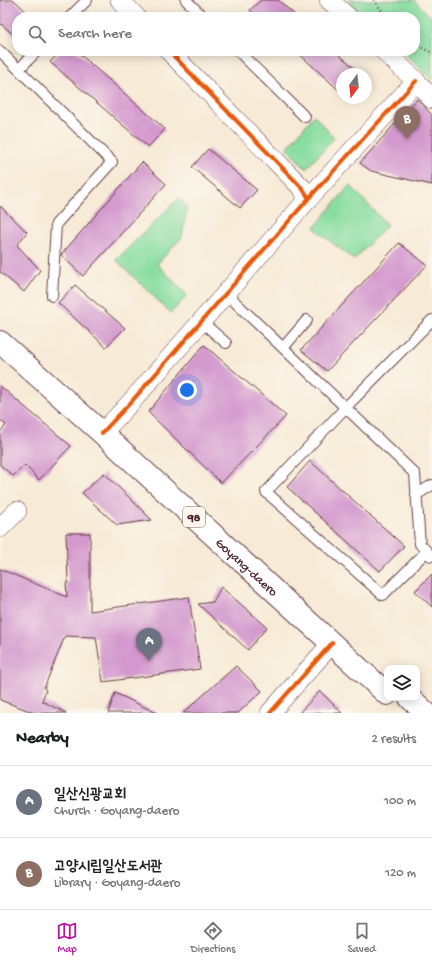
<!DOCTYPE html>
<meta charset="utf-8">
<style>
body{margin:0;font-family:"Gochi Hand","Poor Story",sans-serif;background:#f6f6f6;color:#202124}
.controls{position:absolute;right:12px;bottom:12px;display:grid;overflow:hidden;border-radius:8px;box-shadow:0 2px 10px #0003}
.controls button{width:36px;height:36px;display:grid;place-items:center;padding:0;border:0;border-bottom:1px solid #e0e0e0;background:#fff;color:#202124;font:20px sans-serif}
.compass{position:absolute;left:336px;top:68px;width:36px;height:36px;border-radius:50%;background:#fff;box-shadow:0 2px 10px #0003;rotate:195deg}
.you{position:absolute;left:187px;top:390px;width:14px;height:14px;margin:-10px;border:3px solid #fff;border-radius:50%;background:#1a73e8;box-shadow:0 0 0 6px #1a73e833}
.badge{display:grid;place-items:center;width:26px;height:26px;border-radius:50%;background:#b5179e;color:#fff;font-size:13px;font-weight:700}
.pin{position:absolute;translate:-50% -33px;filter:drop-shadow(0 1px 2px #0008)}
.pin::after{content:'';position:absolute;top:21px;width:14px;height:12px;background:inherit;clip-path:polygon(0 0,100% 0,50% 100%)}
.list{margin:0;padding:0;list-style:none}
h2{display:flex;justify-content:space-between;align-items:center;height:52px;margin:0;padding:0 16px;font-size:17px}
h2 small{font-size:13px;font-weight:400;color:#757577}
.list li{display:grid;grid-template-columns:26px 1fr auto;gap:12px;align-items:center;box-sizing:border-box;height:72px;padding:0 16px;border-top:1px solid #e0e0e0}
.list b{display:block;font-size:15px;white-space:nowrap}
.list p{margin:0;font-size:13px;white-space:nowrap;color:#757577}
.list em{font-size:13px;font-style:normal;color:#757577}
.icon{flex:none;width:22px;height:22px;fill:none;stroke:currentColor;stroke-width:2;stroke-linecap:round;stroke-linejoin:round}
.map{position:relative;flex:none;width:432px;height:713px;overflow:hidden}
.search{position:absolute;background:#fff;box-shadow:0 2px 10px #0003;left:12px;right:12px;top:12px;height:44px;display:flex;align-items:center;gap:10px;box-sizing:border-box;padding:0 14px;border-radius:16px;color:#757577;font-size:15px}
.sheet{height:196px;background:#fff}
nav{display:flex;justify-content:space-around;align-items:center;box-sizing:border-box;height:56px;border-top:1px solid #e0e0e0;background:#fff;font-size:11px;color:#757577}
nav a{display:grid;justify-items:center;gap:2px}
nav .on{color:#b5179e}
.map>svg:first-child{display:block}
</style>
<div class="map">
<svg width="432" height="713" viewBox="0 0 432 713">
<rect width="100%" height="100%" fill="#fbf7ec"/>
<filter id="ink" filterUnits="userSpaceOnUse"><feTurbulence type="fractalNoise" baseFrequency=".025" numOctaves="2"/><feDisplacementMap in="SourceGraphic" scale="8" xChannelSelector="R" yChannelSelector="G"/><feConvolveMatrix kernelMatrix="1 2 1 2 8 2 1 2 1" color-interpolation-filters="sRGB"/></filter>
<filter id="wash" filterUnits="userSpaceOnUse"><feTurbulence type="fractalNoise" baseFrequency=".012" numOctaves="4" result="noise"/><feDisplacementMap in="SourceGraphic" scale="16" xChannelSelector="R" yChannelSelector="G"/><feGaussianBlur stdDeviation="0.9" result="paint"/><feColorMatrix in="noise" values="0 0 0 0 0 0 0 0 0 0 0 0 0 0 0 0 0 1.4 0 .05"/><feComposite in="paint" operator="in"/></filter>
<g filter="url(#wash)">
<rect width="100%" height="100%" fill="#f7ead6"/>
<path fill="#88dda0" stroke="#697e66" d="M347 0H414L432 18V80L402 51H415V17H365Z
M314 115 334 138 306 169 287 148Z
M350 185 387 225 354 260 314 228Z
M179 198 187 208 182 237 157 264 187 295 171 313 116 260Z"/>
<g id="blocks">
<path fill="#d398ce" d="M0 0H14L32 17H17V38L0 23Z
M261 0H278L297 17H258L250 10Z
M61 51H76L165 129 148 147 50 62Z
M296 51H335L361 74H342V93Z
M417 99 432 115V185L371 171 360 163Z
M208 149 257 190 240 208 192 167Z
M142 162 166 184 83 276 61 255Z
M0 206 27 232 17 245 40 270 24 292 0 272Z
M399 243 427 265 359 337 327 371 301 350Z
M75 285 125 328 106 347 58 303Z
M204 345 286 416 221 483 148 412Z
M0 386 71 446 39 480 25 465 13 476 0 465V432L6 425 0 420Z
M310 461 404 546 380 571 287 487Z
M104 473 152 520 117 525 82 493Z
M66 533H90V611L189 597 200 669 103 682 96 637 65 636 44 688 46 690 42 701 66 713H35L0 700V569L67 597 66 583H68Z
M432 574V607L415 591Z
M221 587 267 627 248 650 198 604 213 602Z
M236 666 262 691 238 713H183Z
M320 691 342 713H299Z
M115 693 157 713H108Z"/>
</g>
</g>
<g filter="url(#ink)">
<use href="#blocks" fill-opacity="0" stroke="#643d45" stroke-width="1"/>
<g fill="none" stroke-linecap="round" stroke-linejoin="round">
<g stroke="#643d45" stroke-width="12">
<path id="service" d="M186 0 203 17
M70 17 87 0
M0 51 112 162 56 224 52 296
M238 51 305 117
M19 69 37 51
M227 292 236 303 415 474 420 544 431 556
M202 322 226 343
M283 348 307 320
M416 495 432 485
M427 551 383 595 266 492 346 407 432 320"/>
</g>
<g stroke="#643d45" stroke-width="20">
<path id="minor" d="M120 0 136 17
M329 0 348 17
M169 51 302 188 309 198
M384 51 416 81 432 99
M102 433 132 401 309 198 416 81
M0 528 17 511
M270 713 332 643"/>
</g>
<g stroke="#643d45" stroke-width="24">
<g id="primary">
<path id="s1" d="M0 342 102 433 387 694"/>
<path d="M410 698 426 713"/>
</g>
</g>
<path stroke="#643d45" stroke-width="2.5" stroke-dasharray="1 3" stroke-linecap="butt" d="M374 0 386 17
M415 44 432 53"/>
<use href="#service" stroke="#fff" stroke-width="10"/>
<use href="#minor" stroke="#fff" stroke-width="19"/>
<use href="#primary" stroke="#fff" stroke-width="22"/>
<g stroke="#fbf7ec" stroke-width="6">
<path id="cycleway" d="M169 51 302 188 309 198
M102 433 132 401 309 198 416 81
M270 713 332 643"/>
</g>
<use href="#cycleway" stroke="#e8590c" stroke-width="4"/>
</g>
</g>
<g text-anchor="middle" stroke-width="3" stroke-linejoin="round" paint-order="stroke">
<rect fill="#fbf7ec" stroke="#7f6065" stroke-width="1" x="183" y="507" width="22" height="20" rx="3"/>
<g font-size="12" font-weight="bold" fill="#4a1f2b">
<text x="194" y="521">98</text>
</g>
<g font-size="13" fill="#4a1f2b" stroke="#fbf7ec">
<text dy="5" stroke="none"><textPath href="#s1" startOffset="334">Goyang-daero</textPath></text>
</g>
</g>
</svg>
<div class="controls">
<button><svg class="icon" aria-label="layers" viewBox="0 0 24 24"><path d="M12 4l9 5-9 5-9-5zM3 14l9 5 9-5"/></svg></button>
</div>
<svg class="compass" viewBox="-18 -18 36 36"><path d="M0-13l5 13h-10z" fill="#e53935"/><path d="M0 13l5-13h-10z" fill="#757577"/></svg>
<div class="you"></div>
<div class="pin badge" style="left:149px;top:661px;background:#6b7280">A</div>
<div class="pin badge" style="left:407px;top:139px;background:#8d6e63">B</div>
<div class="search"><svg class="icon" aria-label="search" viewBox="0 0 24 24"><circle cx="10" cy="10" r="6"/><path d="M15 15l6 6"/></svg>Search here</div>
</div>
<section class="sheet">
<h2>Nearby<small>2 results</small></h2>
<ul class="list">
<li><span class="badge" style="background:#6b7280">A</span><div><b>일산신광교회</b><p>Church · Goyang-daero</p></div><em>100 m</em></li>
<li><span class="badge" style="background:#8d6e63">B</span><div><b>고양시립일산도서관</b><p>Library · Goyang-daero</p></div><em>120 m</em></li>
</ul>
</section>
<nav>
<a class="on"><svg class="icon" aria-label="map" viewBox="0 0 24 24"><path d="M3 6l6-2 6 2 6-2v14l-6 2-6-2-6 2zM9 4v14M15 6v14"/></svg>Map</a>
<a><svg class="icon" aria-label="directions" viewBox="0 0 24 24"><path d="M12 3l9 9-9 9-9-9zM9 14v-3h6M13 9l2 2-2 2"/></svg>Directions</a>
<a><svg class="icon" aria-label="saved" viewBox="0 0 24 24"><path d="M7 4h10v16l-5-4-5 4z"/></svg>Saved</a>
</nav>
